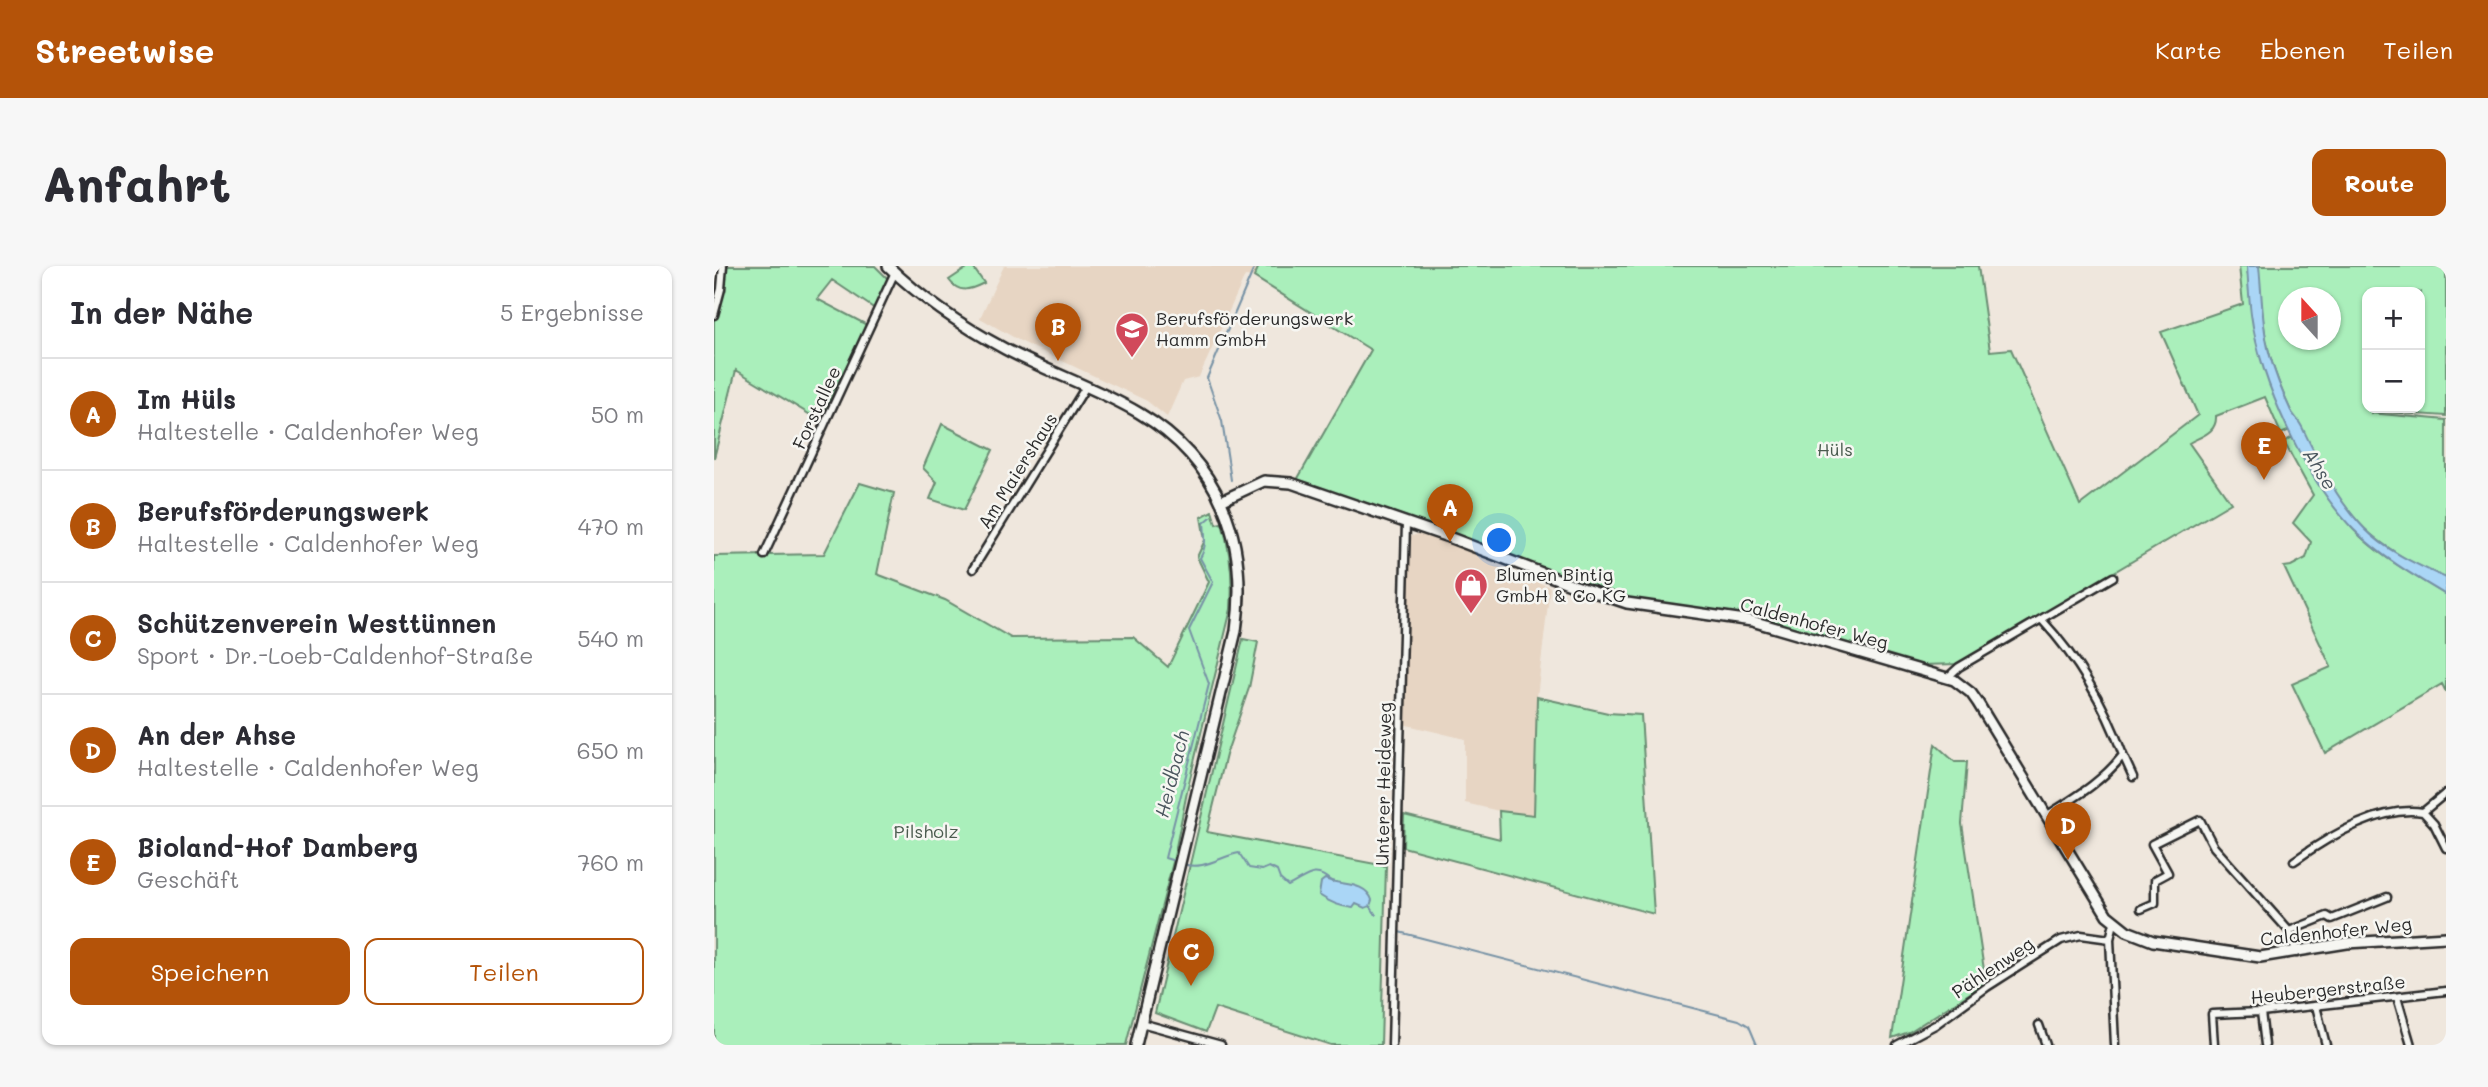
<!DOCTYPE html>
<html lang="de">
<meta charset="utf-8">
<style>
body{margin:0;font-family:Mali,sans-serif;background:#f7f7f7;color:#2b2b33}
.controls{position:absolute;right:21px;top:21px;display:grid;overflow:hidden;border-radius:14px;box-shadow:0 2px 5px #0004}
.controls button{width:63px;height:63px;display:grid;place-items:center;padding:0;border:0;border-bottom:2px solid #e1e1e2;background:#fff;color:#2b2b33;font:35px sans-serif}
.compass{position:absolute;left:1564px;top:21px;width:63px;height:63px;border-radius:50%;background:#fff;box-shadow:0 2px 5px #0004;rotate:339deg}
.you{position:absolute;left:786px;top:275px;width:24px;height:24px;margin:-18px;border:5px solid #fff;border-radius:50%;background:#1a73e8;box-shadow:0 0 0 10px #1a73e833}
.badge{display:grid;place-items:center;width:46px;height:46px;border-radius:50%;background:#b45309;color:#fff;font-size:23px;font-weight:700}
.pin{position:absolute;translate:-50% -58px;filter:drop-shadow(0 2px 4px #0008)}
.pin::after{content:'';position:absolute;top:37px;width:24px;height:21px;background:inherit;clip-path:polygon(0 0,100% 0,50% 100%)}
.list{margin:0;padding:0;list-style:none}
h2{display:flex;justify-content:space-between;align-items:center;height:91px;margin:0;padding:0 28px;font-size:30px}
h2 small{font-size:23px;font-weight:400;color:#7c7c81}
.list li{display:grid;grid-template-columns:46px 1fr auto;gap:21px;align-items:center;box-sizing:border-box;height:112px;padding:0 28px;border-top:2px solid #e1e1e2}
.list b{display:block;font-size:26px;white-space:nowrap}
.list p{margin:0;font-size:23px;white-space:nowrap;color:#7c7c81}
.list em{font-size:23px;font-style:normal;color:#7c7c81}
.actions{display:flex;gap:14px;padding:21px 28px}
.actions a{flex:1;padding:16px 0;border:2px solid #b45309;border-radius:14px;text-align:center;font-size:24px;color:#b45309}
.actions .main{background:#b45309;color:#fff}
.map{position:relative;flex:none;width:1732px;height:779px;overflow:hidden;border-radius:14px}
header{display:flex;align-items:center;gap:42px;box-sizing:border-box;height:98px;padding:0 35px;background:#b45309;color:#fff}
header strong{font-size:33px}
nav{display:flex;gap:38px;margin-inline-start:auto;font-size:24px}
.intro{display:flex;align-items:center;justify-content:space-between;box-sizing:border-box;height:168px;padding:0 42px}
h1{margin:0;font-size:49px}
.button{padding:18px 32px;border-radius:14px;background:#b45309;color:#fff;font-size:24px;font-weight:700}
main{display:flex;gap:42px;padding:0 42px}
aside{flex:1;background:#fff;border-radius:14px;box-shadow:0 2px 5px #0004}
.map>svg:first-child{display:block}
</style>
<header>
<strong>Streetwise</strong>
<nav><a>Karte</a><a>Ebenen</a><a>Teilen</a></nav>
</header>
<div class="intro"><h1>Anfahrt</h1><a class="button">Route</a></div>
<main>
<aside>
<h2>In der Nähe<small>5 Ergebnisse</small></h2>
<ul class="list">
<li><span class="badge">A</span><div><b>Im Hüls</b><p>Haltestelle · Caldenhofer Weg</p></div><em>50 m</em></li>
<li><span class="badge">B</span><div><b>Berufsförderungswerk</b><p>Haltestelle · Caldenhofer Weg</p></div><em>470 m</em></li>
<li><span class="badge">C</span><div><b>Schützenverein Westtünnen</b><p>Sport · Dr.-Loeb-Caldenhof-Straße</p></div><em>540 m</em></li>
<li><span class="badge">D</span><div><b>An der Ahse</b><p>Haltestelle · Caldenhofer Weg</p></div><em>650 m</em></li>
<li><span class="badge">E</span><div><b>Bioland-Hof Damberg</b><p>Geschäft</p></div><em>760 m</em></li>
</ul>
<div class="actions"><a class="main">Speichern</a><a>Teilen</a></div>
</aside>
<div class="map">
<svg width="1732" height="779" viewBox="0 0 1732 779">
<rect width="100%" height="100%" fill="#efe7dd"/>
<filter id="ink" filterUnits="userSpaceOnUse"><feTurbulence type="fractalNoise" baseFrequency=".0143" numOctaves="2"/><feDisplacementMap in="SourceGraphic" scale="14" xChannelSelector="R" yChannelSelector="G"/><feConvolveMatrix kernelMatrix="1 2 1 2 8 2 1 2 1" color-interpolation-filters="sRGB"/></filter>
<g filter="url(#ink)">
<path fill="#e7d5c3" d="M290 0H545L540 11 531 10 485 111 469 115 453 151 433 135 306 75 266 52Z
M704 268 750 282 790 300 793 304 836 321 823 431 821 549 785 545 751 537V473L689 458 695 275 698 270Z"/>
<path fill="#aaefbb" stroke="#6a8d73" stroke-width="2" fill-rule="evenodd" d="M12 0H161L179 18 173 30 161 43 118 14 103 33 153 59 105 154 22 104 0 192V51Z
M256 0H258L270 17C256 24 245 28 235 14Z
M545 0H1264L1276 85 1297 83 1366 239 1484 149 1447 66 1529 38 1525 0H1533C1538 64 1549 105 1576 164L1567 168 1551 131 1502 150C1503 167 1487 170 1475 177L1517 237 1244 398 1207 399 1063 359 916 333 861 317 693 251 583 214 657 84 540 11Z
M1544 0H1732V150L1657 145V147L1732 154V316C1705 300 1674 285 1651 263 1614 226 1571 142 1556 90 1548 61 1547 30 1544 0ZM1653 26H1706V142H1653ZM1574 32H1616V74H1574Z
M228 158 279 184 250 244 216 233 223 216 209 202Z
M1579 171C1594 203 1615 237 1639 263 1664 290 1700 309 1732 329V426L1728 418 1611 487 1578 418 1617 401 1570 301 1577 300 1592 292 1597 276 1579 257 1599 229 1570 176Z
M146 217 180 227 163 308 231 334 297 372 419 371 454 401 495 316 483 291 491 274 487 251 498 245 502 258 508 257C517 286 519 313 517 343L474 521 459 596 412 779H0V290L110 288Z
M529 373 544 376 535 422 512 489 493 566 672 600 667 779H617L501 742 492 766 441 747Z
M823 431 894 447 927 449 940 648 689 581 690 549 786 573 785 545 820 549Z
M1221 478 1241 496H1253L1248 558 1272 717 1195 766 1178 772Z"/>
<path fill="#aad6f6" stroke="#7792a5" stroke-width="2" d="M1533 0H1545C1548 30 1548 61 1556 90 1561 108 1569 128 1577 145 1581 151 1586 156 1589 163 1606 198 1622 233 1650 262 1672 285 1704 299 1732 312V329C1700 310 1666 290 1640 264 1592 215 1546 116 1537 48 1535 32 1534 16 1533 0Z
M611 613C627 620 651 615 658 634L656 640 651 642 642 638 639 642C628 641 615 636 605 629L607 616Z"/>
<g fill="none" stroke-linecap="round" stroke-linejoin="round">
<path stroke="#7792a5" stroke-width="2" d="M517 214 508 155 493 112 541 0
M464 596 451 592 495 418 475 364 499 316 486 292C493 281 491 270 490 257L497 251
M469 598C489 605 507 590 525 587L535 602 548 604 555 601 563 605 566 613 574 620C593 611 600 599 618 616
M656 640 662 649
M685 666 1025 754 1035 760 1043 779"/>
<g stroke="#2b2b2b" stroke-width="11">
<path id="street" d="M0 49 7 23 9 0
M50 289 181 6
M259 303 371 122
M1328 354C1364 393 1391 439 1409 489 1388 516 1360 532 1332 550
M1234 411 1245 401 1399 311
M1409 489 1419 511
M1709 546 1732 527
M1580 595C1614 571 1667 539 1709 546L1720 558 1732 582
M1427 643 1441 637V614L1454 607 1438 578 1486 554 1500 581 1575 665 1583 687
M1400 657 1396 673 1401 779
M1575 665 1613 650 1618 653 1673 631
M1683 731 1697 779
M1602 740 1612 779
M1547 746 1551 779
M427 757 507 779
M1325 759 1332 779
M678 779 692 257
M1183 779 1221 759 1273 721 1347 674 1367 669 1396 673
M1500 779 1498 748 1547 746 1732 725"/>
</g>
<g stroke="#2b2b2b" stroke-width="14">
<path id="secondary" d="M174 0C208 33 250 61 291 83 334 106 383 122 425 147 506 195 535 275 522 365L422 779
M507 235 550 215 577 217 737 272 859 319 913 337 1038 355 1240 414 1257 427 1264 437 1393 649 1413 665 1439 675 1546 691 1633 677 1732 671"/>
</g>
<use href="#street" stroke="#f6f6f2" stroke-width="6"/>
<use href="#secondary" stroke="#f6f6f2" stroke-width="9"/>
</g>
</g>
<defs>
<g id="school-pin" transform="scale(1.75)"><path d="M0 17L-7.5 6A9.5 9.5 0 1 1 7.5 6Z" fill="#d1495b" stroke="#f6f6f2"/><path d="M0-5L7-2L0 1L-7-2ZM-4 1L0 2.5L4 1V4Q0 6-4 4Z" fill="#fff"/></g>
<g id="shop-pin" transform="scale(1.75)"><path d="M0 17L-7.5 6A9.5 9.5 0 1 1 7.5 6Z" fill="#d1495b" stroke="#f6f6f2"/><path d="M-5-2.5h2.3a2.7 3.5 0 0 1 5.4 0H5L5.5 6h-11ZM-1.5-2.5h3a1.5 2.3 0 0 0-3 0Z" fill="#fff"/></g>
</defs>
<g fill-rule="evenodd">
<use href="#school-pin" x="418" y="63"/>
<use href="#shop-pin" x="757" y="319"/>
</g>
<g text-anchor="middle" stroke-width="5" stroke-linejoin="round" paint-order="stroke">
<g font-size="18" fill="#2b2b2b" stroke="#f6f6f2" text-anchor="start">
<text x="442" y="59">Berufsförderungswerk<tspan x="442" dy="21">Hamm GmbH</tspan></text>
<text x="782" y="315">Blumen Bintig<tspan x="782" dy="21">GmbH &amp; Co KG</tspan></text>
</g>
<g font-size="18" fill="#2b2b2b" stroke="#f6f6f2">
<text transform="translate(103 142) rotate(-65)" y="6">Forstallee</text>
<text transform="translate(304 205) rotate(-58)" y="6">Am Maiershaus</text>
<text transform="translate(1100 358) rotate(15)" y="6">Caldenhofer Weg</text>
<text transform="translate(670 518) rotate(-89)" y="6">Unterer Heideweg</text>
<text transform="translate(1622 666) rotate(-6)" y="6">Caldenhofer Weg</text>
<text transform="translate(1279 702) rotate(-34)" y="6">Pählenweg</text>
<text transform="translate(1614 724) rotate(-6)" y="6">Heubergerstraße</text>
</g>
<g font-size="18" fill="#4b5c4f" stroke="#f6f6f2">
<text x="1121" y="190">Hüls</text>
<text x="212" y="572">Pilsholz</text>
</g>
<g font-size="19" font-style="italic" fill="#4b565e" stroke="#f6f6f2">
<text transform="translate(1606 203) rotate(58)" y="7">Ahse</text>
<text transform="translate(458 508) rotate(-76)" y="7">Heidbach</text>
</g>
</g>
</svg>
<div class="controls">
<button>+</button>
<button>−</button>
</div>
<svg class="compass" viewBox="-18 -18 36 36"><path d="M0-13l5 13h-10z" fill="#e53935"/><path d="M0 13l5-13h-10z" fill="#7c7c81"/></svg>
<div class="you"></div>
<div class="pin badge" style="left:736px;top:276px">A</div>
<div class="pin badge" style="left:344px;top:95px">B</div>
<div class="pin badge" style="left:477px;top:720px">C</div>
<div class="pin badge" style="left:1354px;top:594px">D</div>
<div class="pin badge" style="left:1550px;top:214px">E</div>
</div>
</main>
